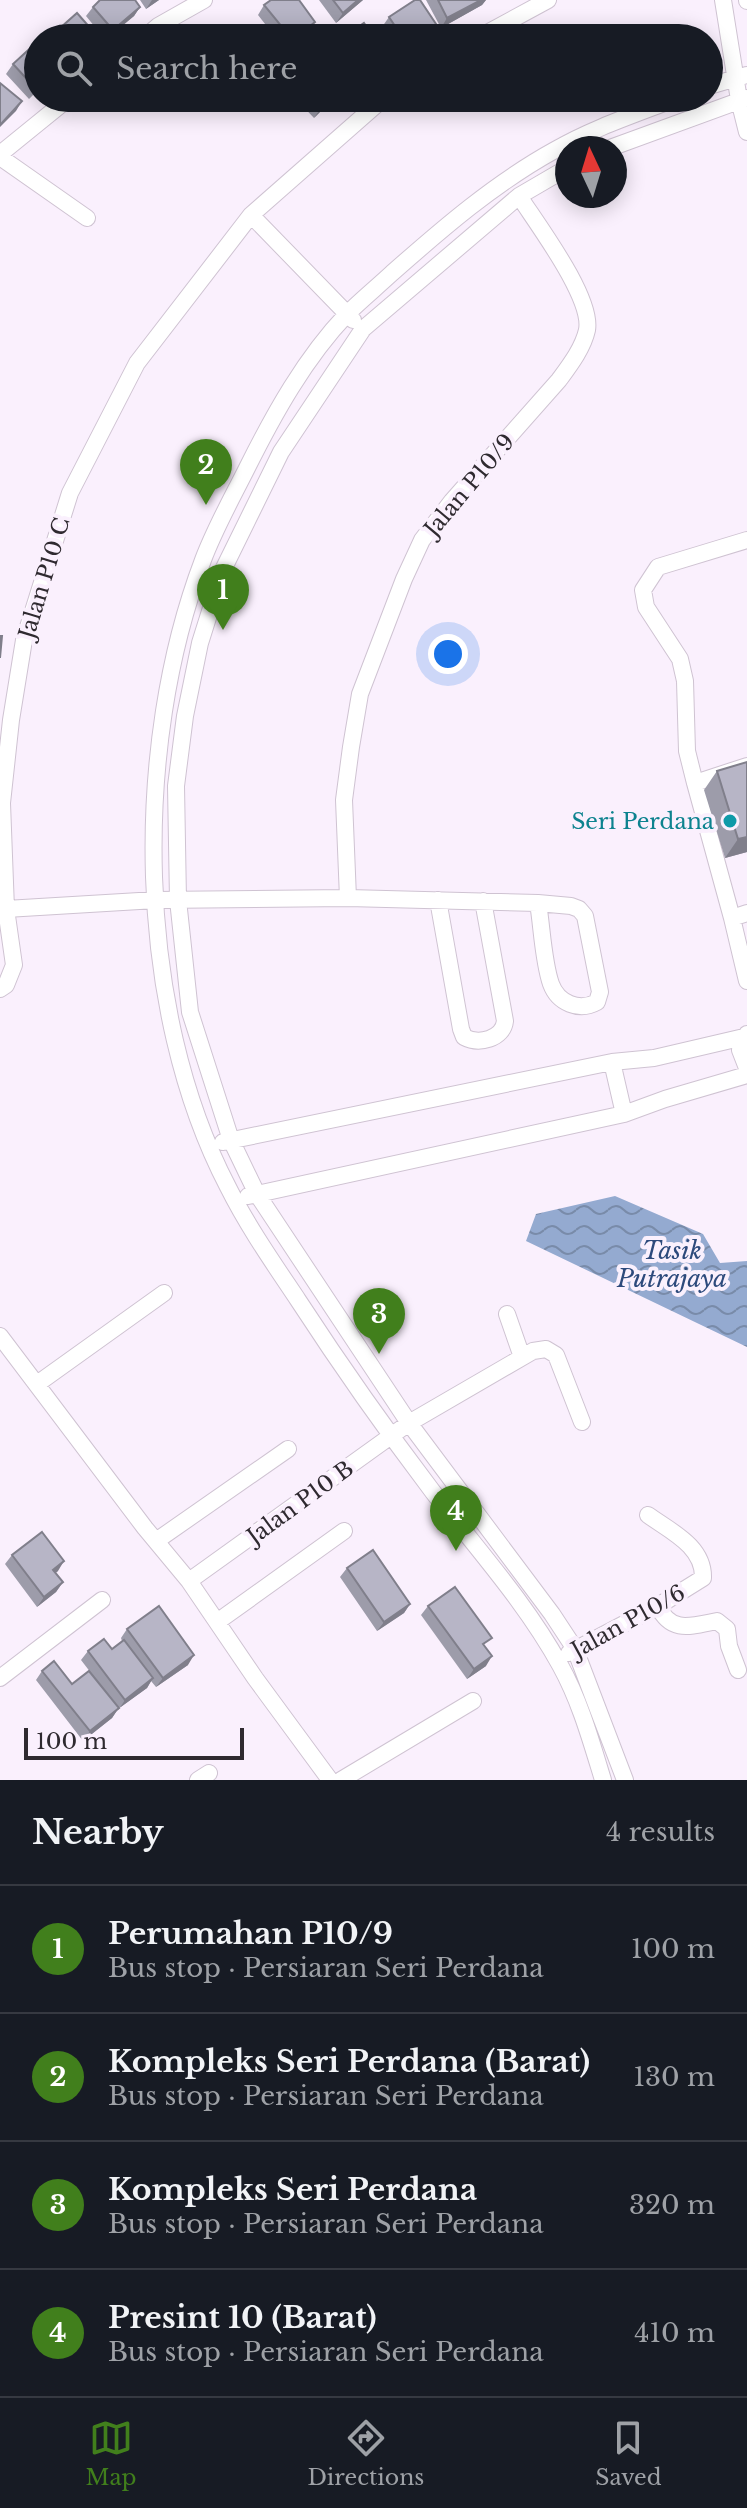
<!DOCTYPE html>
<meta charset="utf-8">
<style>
body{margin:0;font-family:"Libre Baskerville",serif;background:#20242c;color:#f1f3f6}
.compass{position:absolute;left:555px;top:136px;width:72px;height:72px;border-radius:50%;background:#171b24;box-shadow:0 4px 20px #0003;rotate:356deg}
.scale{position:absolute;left:24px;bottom:20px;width:220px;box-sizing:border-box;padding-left:8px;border:4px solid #2f2a30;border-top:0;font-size:22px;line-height:28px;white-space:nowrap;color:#2f2a30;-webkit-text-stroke:6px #faf0fd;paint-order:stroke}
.you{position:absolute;left:448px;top:654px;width:28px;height:28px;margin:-20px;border:6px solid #fff;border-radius:50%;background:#1a73e8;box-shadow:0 0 0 12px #1a73e833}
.badge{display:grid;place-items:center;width:52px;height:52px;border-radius:50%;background:#417f1c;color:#fff;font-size:26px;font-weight:700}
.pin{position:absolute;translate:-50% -66px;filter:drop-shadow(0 2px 4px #0008)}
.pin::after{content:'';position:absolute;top:42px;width:28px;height:24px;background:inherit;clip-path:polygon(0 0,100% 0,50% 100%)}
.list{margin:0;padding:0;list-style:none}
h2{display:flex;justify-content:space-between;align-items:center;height:104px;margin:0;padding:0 32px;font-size:34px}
h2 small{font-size:26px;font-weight:400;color:#9ea1a6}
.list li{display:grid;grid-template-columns:52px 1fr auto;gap:24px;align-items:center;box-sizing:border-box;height:128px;padding:0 32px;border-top:2px solid #363941}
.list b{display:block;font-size:30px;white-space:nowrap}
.list p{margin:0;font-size:26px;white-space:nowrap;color:#9ea1a6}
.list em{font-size:26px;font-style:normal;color:#9ea1a6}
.icon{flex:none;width:44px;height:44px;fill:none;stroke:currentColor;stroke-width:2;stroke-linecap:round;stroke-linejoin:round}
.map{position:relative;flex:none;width:747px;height:1780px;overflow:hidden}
.search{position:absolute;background:#171b24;box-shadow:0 4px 20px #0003;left:24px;right:24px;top:24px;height:88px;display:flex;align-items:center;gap:20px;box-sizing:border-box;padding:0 28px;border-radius:44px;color:#9ea1a6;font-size:30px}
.sheet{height:616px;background:#171b24}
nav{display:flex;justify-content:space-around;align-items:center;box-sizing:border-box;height:112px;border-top:2px solid #363941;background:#171b24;font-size:22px;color:#9ea1a6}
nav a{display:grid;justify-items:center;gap:4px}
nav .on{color:#417f1c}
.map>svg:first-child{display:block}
</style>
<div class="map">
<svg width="747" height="1780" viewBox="0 0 747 1780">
<defs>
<pattern id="water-waves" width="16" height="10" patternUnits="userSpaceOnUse" patternTransform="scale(2)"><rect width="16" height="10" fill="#94aad0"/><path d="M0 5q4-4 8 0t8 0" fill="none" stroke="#798ba9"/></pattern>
</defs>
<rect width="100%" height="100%" fill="#faf0fd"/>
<path fill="url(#water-waves)" d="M615 1196 703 1234 720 1263 747 1261V1347L526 1241 536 1214Z"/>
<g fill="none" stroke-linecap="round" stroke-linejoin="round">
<g stroke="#cfc3d2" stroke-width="18">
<path id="minor" d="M723 0 739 100 747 132
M747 0V1
M144 38 158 26 204 0
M478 38 548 0
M709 86 747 75
M610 148 747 98
M0 154 69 98
M0 157 87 218
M567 168 519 196 363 329 281 452 223 570 200 643 185 716 176 786 178 900 190 1012 231 1140 257 1194 409 1423 552 1614 575 1649 625 1780
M251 215 353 320
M695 783 687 751 685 681 680 659 646 607 643 590 658 567 747 540
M348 898 344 800 351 747 360 694 404 579 422 540 452 501 559 380C570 365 583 348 587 330 593 298 537 224 519 196
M438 900 461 1029 464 1037C479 1045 503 1039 505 1021L483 901
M6 909 156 900 348 898 538 903 571 906 579 909 585 916 600 992 597 1002C579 1012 558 1003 551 984 543 961 542 927 538 903
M747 913 732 918 747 981
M732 918 695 783 747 766
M0 989 6 985 14 965 6 909 2 803 11 720 24 640 70 493 137 363 251 215 384 98
M747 1034 740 1050 747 1068
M612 1062 624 1114
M223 1142 612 1062 654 1058 744 1037
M248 1196 624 1114 665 1099 747 1075
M507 1314 522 1357
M0 1336 145 1528 189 1581 255 1678 330 1780
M37 1384 164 1293
M156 1541 288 1449
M189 1581 409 1423 533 1351 546 1349 556 1355 582 1422
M658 1606C671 1634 691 1626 717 1621L727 1629 729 1646 738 1670
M217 1622 344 1531
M569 1653 658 1606 703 1578C704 1546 670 1531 648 1515
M0 1678 102 1600
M198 1780 209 1773
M341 1780 473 1701
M603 1780C591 1741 580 1701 560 1665 526 1603 477 1549 433 1492 386 1430 341 1366 298 1300 274 1264 248 1227 228 1187 135 1009 132 747 203 560 215 528 232 498 247 468 274 414 305 358 347 314 361 300 377 287 392 273 443 228 495 183 555 150 593 128 636 114 677 98"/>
</g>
<use href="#minor" stroke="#fff" stroke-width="16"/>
</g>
<path fill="#9d9caa" d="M140 0H159L146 9Z
M319 0H363L336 23Z
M426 0H486L482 5 441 28Z
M264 5 315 22 308 31 300 38H276L258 15Z
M93 7H140L134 16 108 38H104L86 16Z
M389 17 438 27 430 38H390L382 27Z
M13 64 38 90 29 99 6 74Z
M295 98H334L314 118Z
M747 762V852L725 858 704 790 717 771Z
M12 1555 58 1571 55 1573 63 1582 56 1592 37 1607 5 1564Z
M347 1568 410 1604 404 1613 377 1631 340 1577Z
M428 1606 485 1647 486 1666 467 1679 421 1615Z
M127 1629 188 1665 156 1687 151 1681 147 1688 118 1709 112 1718 83 1741 36 1680 42 1671 72 1684 91 1673 81 1660 88 1651 112 1649 122 1641 121 1638Z"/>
<path fill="#807f8b" d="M152 0H159L146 9Z
M358 0H363L336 23 343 13Z
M481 0H486L482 5 441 28 447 18Z
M140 7 134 16 107 38 113 30Z
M315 22 308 31 300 38H295Z
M438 27 432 37 422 38Z
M331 98H334L314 118 321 108Z
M22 101 16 111 0 127V125Z
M747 837V852L725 858 738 839Z
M64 1561 58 1571 47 1580 53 1570Z
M63 1582 56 1592 37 1607 44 1597Z
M410 1604 404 1613 377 1631 384 1622Z
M194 1655 188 1665 156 1687 163 1678Z
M492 1656 486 1666 467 1679 474 1669Z
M153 1678 147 1688 118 1709 112 1718 83 1741 90 1731 119 1709 125 1700Z"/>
<path fill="#b7b5c6" stroke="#807f8b" stroke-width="2" d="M100 0H135L140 7 113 30 93 7Z
M271 0H299L315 22 295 38H291L264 5Z
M333 0H358L343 13Z
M415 0H420L438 27 422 38H403L389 17Z
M438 0H481L447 18Z
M77 13 99 38H53L51 36Z
M364 23 375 38H343Z
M38 41V87L36 89 13 64Z
M0 83 22 101 0 125Z
M311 98H331L321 108Z
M0 636H2L0 658Z
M747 762V837L738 839 717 771Z
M42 1532 64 1561 53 1570 63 1582 44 1597 12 1555Z
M373 1550 410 1604 384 1622 347 1568Z
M455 1587 492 1638 483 1644 492 1656 474 1669 428 1606Z
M159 1606 194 1655 163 1678 127 1629Z
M104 1639 112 1649 124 1640 153 1678 125 1700 88 1651Z
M54 1661 72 1684 89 1671 119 1708 90 1731 42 1671Z"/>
<circle fill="#0f9aa8" stroke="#faf0fd" stroke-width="3" cx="730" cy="821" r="8"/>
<g text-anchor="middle" stroke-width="8" stroke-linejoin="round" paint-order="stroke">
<g font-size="22" fill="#2f2a30" stroke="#faf0fd">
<text transform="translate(469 485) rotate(-50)" y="8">Jalan P10/9</text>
<text transform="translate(44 578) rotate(-73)" y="8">Jalan P10 C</text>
<text transform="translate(300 1502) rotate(-36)" y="8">Jalan P10 B</text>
<text transform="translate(628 1621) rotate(-29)" y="8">Jalan P10/6</text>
</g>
<g font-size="22" fill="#0d838f" stroke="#faf0fd" text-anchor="end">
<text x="714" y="829">Seri Perdana</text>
</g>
<g font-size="24" font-style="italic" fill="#2d4a7c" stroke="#faf0fd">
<text x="672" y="1259">Tasik<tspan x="672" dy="28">Putrajaya</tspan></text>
</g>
</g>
</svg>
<svg class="compass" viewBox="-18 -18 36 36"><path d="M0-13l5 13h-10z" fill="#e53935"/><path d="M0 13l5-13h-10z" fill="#9ea1a6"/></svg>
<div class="scale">100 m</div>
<div class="you"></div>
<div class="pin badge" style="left:223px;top:630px">1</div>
<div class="pin badge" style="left:206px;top:505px">2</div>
<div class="pin badge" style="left:379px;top:1354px">3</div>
<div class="pin badge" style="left:456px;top:1551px">4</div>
<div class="search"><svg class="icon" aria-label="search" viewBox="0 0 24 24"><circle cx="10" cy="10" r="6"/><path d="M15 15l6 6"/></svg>Search here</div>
</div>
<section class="sheet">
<h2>Nearby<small>4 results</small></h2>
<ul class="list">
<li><span class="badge">1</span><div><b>Perumahan P10/9</b><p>Bus stop · Persiaran Seri Perdana</p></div><em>100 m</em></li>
<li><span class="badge">2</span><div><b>Kompleks Seri Perdana (Barat)</b><p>Bus stop · Persiaran Seri Perdana</p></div><em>130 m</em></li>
<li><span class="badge">3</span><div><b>Kompleks Seri Perdana</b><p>Bus stop · Persiaran Seri Perdana</p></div><em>320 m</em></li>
<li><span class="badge">4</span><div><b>Presint 10 (Barat)</b><p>Bus stop · Persiaran Seri Perdana</p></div><em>410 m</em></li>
</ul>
</section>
<nav>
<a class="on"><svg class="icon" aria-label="map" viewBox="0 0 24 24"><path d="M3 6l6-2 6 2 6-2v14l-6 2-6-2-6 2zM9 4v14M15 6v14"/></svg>Map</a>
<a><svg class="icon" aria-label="directions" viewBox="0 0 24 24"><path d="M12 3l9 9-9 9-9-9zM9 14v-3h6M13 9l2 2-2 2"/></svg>Directions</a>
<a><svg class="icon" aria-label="saved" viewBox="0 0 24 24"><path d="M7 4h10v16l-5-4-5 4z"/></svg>Saved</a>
</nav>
